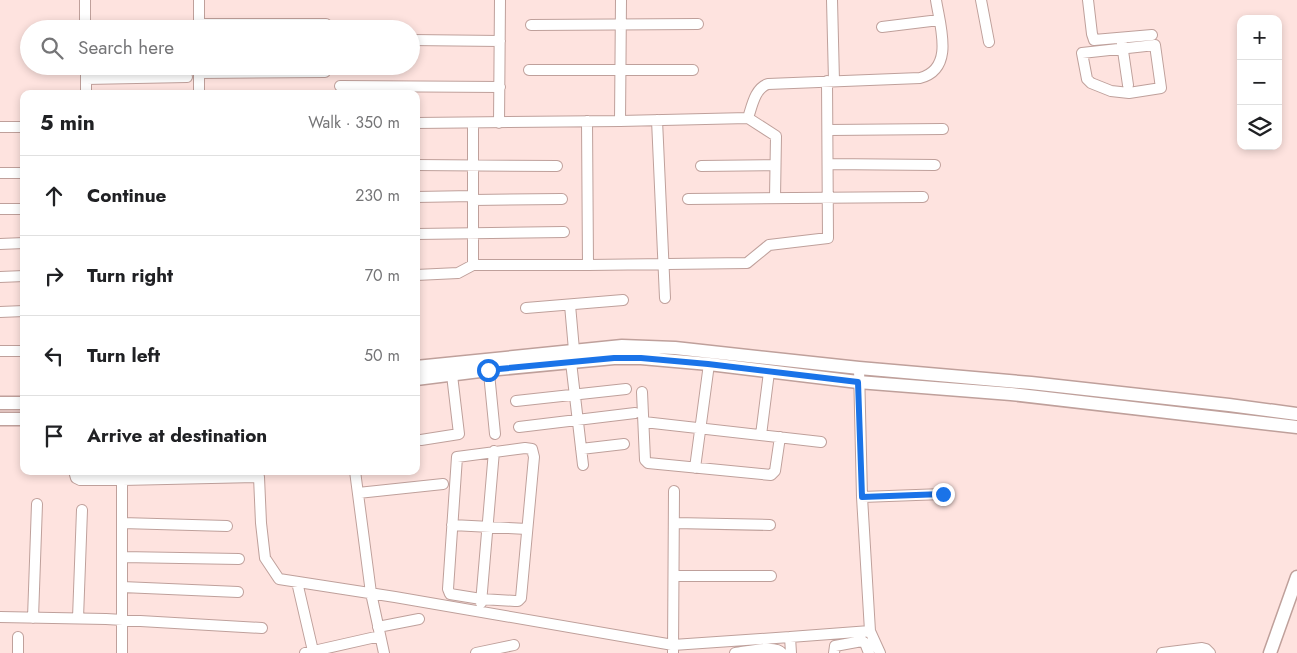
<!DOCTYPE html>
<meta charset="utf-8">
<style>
body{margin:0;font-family:Jost,sans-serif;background:#f6f6f6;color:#202124}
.controls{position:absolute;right:15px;top:15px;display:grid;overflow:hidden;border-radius:10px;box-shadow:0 2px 8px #0003}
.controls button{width:45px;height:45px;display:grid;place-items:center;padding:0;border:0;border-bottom:1px solid #e0e0e0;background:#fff;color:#202124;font:25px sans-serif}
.stop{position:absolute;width:15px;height:15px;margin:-11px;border:4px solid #1a73e8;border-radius:50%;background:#fff}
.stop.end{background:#1a73e8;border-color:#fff;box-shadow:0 1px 5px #0008}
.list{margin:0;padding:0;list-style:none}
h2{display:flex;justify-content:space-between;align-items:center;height:65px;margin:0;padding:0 20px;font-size:21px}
h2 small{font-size:16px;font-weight:400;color:#757577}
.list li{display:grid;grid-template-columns:32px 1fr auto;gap:15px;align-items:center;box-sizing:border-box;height:80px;padding:0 20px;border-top:1px solid #e0e0e0}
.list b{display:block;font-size:19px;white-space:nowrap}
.list em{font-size:16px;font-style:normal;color:#757577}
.icon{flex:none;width:28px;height:28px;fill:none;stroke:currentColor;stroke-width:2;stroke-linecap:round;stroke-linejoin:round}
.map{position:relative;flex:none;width:1297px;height:653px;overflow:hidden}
.search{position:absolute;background:#fff;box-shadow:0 2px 8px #0003;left:20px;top:20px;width:400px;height:55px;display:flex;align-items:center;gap:12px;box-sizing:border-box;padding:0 18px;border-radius:28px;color:#757577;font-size:19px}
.panel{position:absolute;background:#fff;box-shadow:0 2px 8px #0003;left:20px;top:90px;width:400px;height:385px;border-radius:10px}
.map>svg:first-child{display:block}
</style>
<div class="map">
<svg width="1297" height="653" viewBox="0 0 1297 653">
<rect width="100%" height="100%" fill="#fee3df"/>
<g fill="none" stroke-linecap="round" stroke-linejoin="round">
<g stroke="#bfa09b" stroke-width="12">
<path id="minor" d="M85 0V29
M199 0V29
M621 0 620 121 748 118C752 106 755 88 768 84L920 78C955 69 940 26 936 0
M832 0 834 81
M981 0 989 42
M1088 0 1092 34 1094 40 1152 35
M199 24H326
M531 25 698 24
M85 27 184 28
M882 27 939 20
M411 40 500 41
M1122 44 1128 85
M1155 45 1161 88 1129 93 1111 91 1091 83 1087 79 1082 53Z
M86 66V94
M199 67V94
M529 70H693
M199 73 325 72
M86 79 187 77
M340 86 500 87
M748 118 776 136 775 198
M657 120 665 298
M587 121 588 265 747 263 769 245 828 238 827 81
M416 123 620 121
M473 123V265
M499 123 500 0
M0 127H24
M829 130 943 129
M828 164 935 165
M416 165 557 166
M701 166 775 165
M0 173H24
M416 197 473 196
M688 199 923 197
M473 200 562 199
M0 209H24
M416 234 564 232
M0 244 24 243
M416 275 458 273 473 265H588
M0 277 24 276
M570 305 574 350
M526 308 623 300
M0 312 24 311
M0 351H24
M571 362 583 465
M488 363 495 434
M859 368 862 497 870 631 880 653
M642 392 645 460 648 463 771 475 775 471 780 437
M516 401 626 389
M644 422 821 442
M519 427 635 413
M761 435 769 372
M421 440 459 434 452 375
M525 448 532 449 534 457 521 598 518 601H515L481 599 450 594 448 589 457 457Z
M581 449 624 444
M695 468 709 364
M74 471 76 478 80 480H122V653
M355 471 371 593 384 653
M122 480 259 477 261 523 265 558 279 579 395 597 673 645 790 637
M358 493 443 484
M862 497 943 494
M122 523 227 526
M675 523 770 525
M452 525 527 529
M122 557 239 559
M674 576H771
M297 582 313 651
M122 587 238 592
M481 603 494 451
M0 617 106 619 262 628
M33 618 37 504
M78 618 82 510
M378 627 419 619
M18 637V653
M305 653 380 636
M476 653 514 645
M673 653 674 491
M735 653C746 652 775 644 782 653
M791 653 790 637 870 631
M834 653 835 646 862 641 865 643 869 653
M1162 653 1202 648 1206 649 1210 653"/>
</g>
<g stroke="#bfa09b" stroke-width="15">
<path id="tertiary" d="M416 367 622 346 675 348 859 368 1031 383 1229 405 1297 414
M416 379 488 370 614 358H641L709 364 858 382 1011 394 1297 427
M0 403H24
M0 419H24
M1270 653 1297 577"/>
</g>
<use href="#minor" stroke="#fff" stroke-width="10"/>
<use href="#tertiary" stroke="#fff" stroke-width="12"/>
</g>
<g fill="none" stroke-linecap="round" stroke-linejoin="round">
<path stroke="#1a73e8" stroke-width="6" d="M488 370 614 358H641L708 364 858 382 862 497 943 494"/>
</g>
</svg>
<div class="controls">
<button>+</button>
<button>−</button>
<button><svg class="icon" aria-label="layers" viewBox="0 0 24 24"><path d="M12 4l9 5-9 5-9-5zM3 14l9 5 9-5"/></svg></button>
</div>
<div class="stop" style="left:488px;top:370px"></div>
<div class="stop end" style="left:943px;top:494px"></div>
<div class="search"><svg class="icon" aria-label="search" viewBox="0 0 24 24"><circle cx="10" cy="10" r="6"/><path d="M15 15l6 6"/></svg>Search here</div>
<section class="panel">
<h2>5 min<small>Walk · 350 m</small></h2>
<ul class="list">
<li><svg class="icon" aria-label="ahead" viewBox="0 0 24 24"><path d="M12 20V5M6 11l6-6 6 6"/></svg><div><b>Continue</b></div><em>230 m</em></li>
<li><svg class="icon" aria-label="right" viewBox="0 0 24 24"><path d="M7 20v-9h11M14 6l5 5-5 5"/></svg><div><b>Turn right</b></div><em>70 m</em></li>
<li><svg class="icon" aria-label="left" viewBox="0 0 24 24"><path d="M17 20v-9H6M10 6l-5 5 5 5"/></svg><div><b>Turn left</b></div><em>50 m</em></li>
<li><svg class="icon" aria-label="arrive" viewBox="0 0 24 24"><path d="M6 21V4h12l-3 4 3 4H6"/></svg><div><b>Arrive at destination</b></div></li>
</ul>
</section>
</div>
